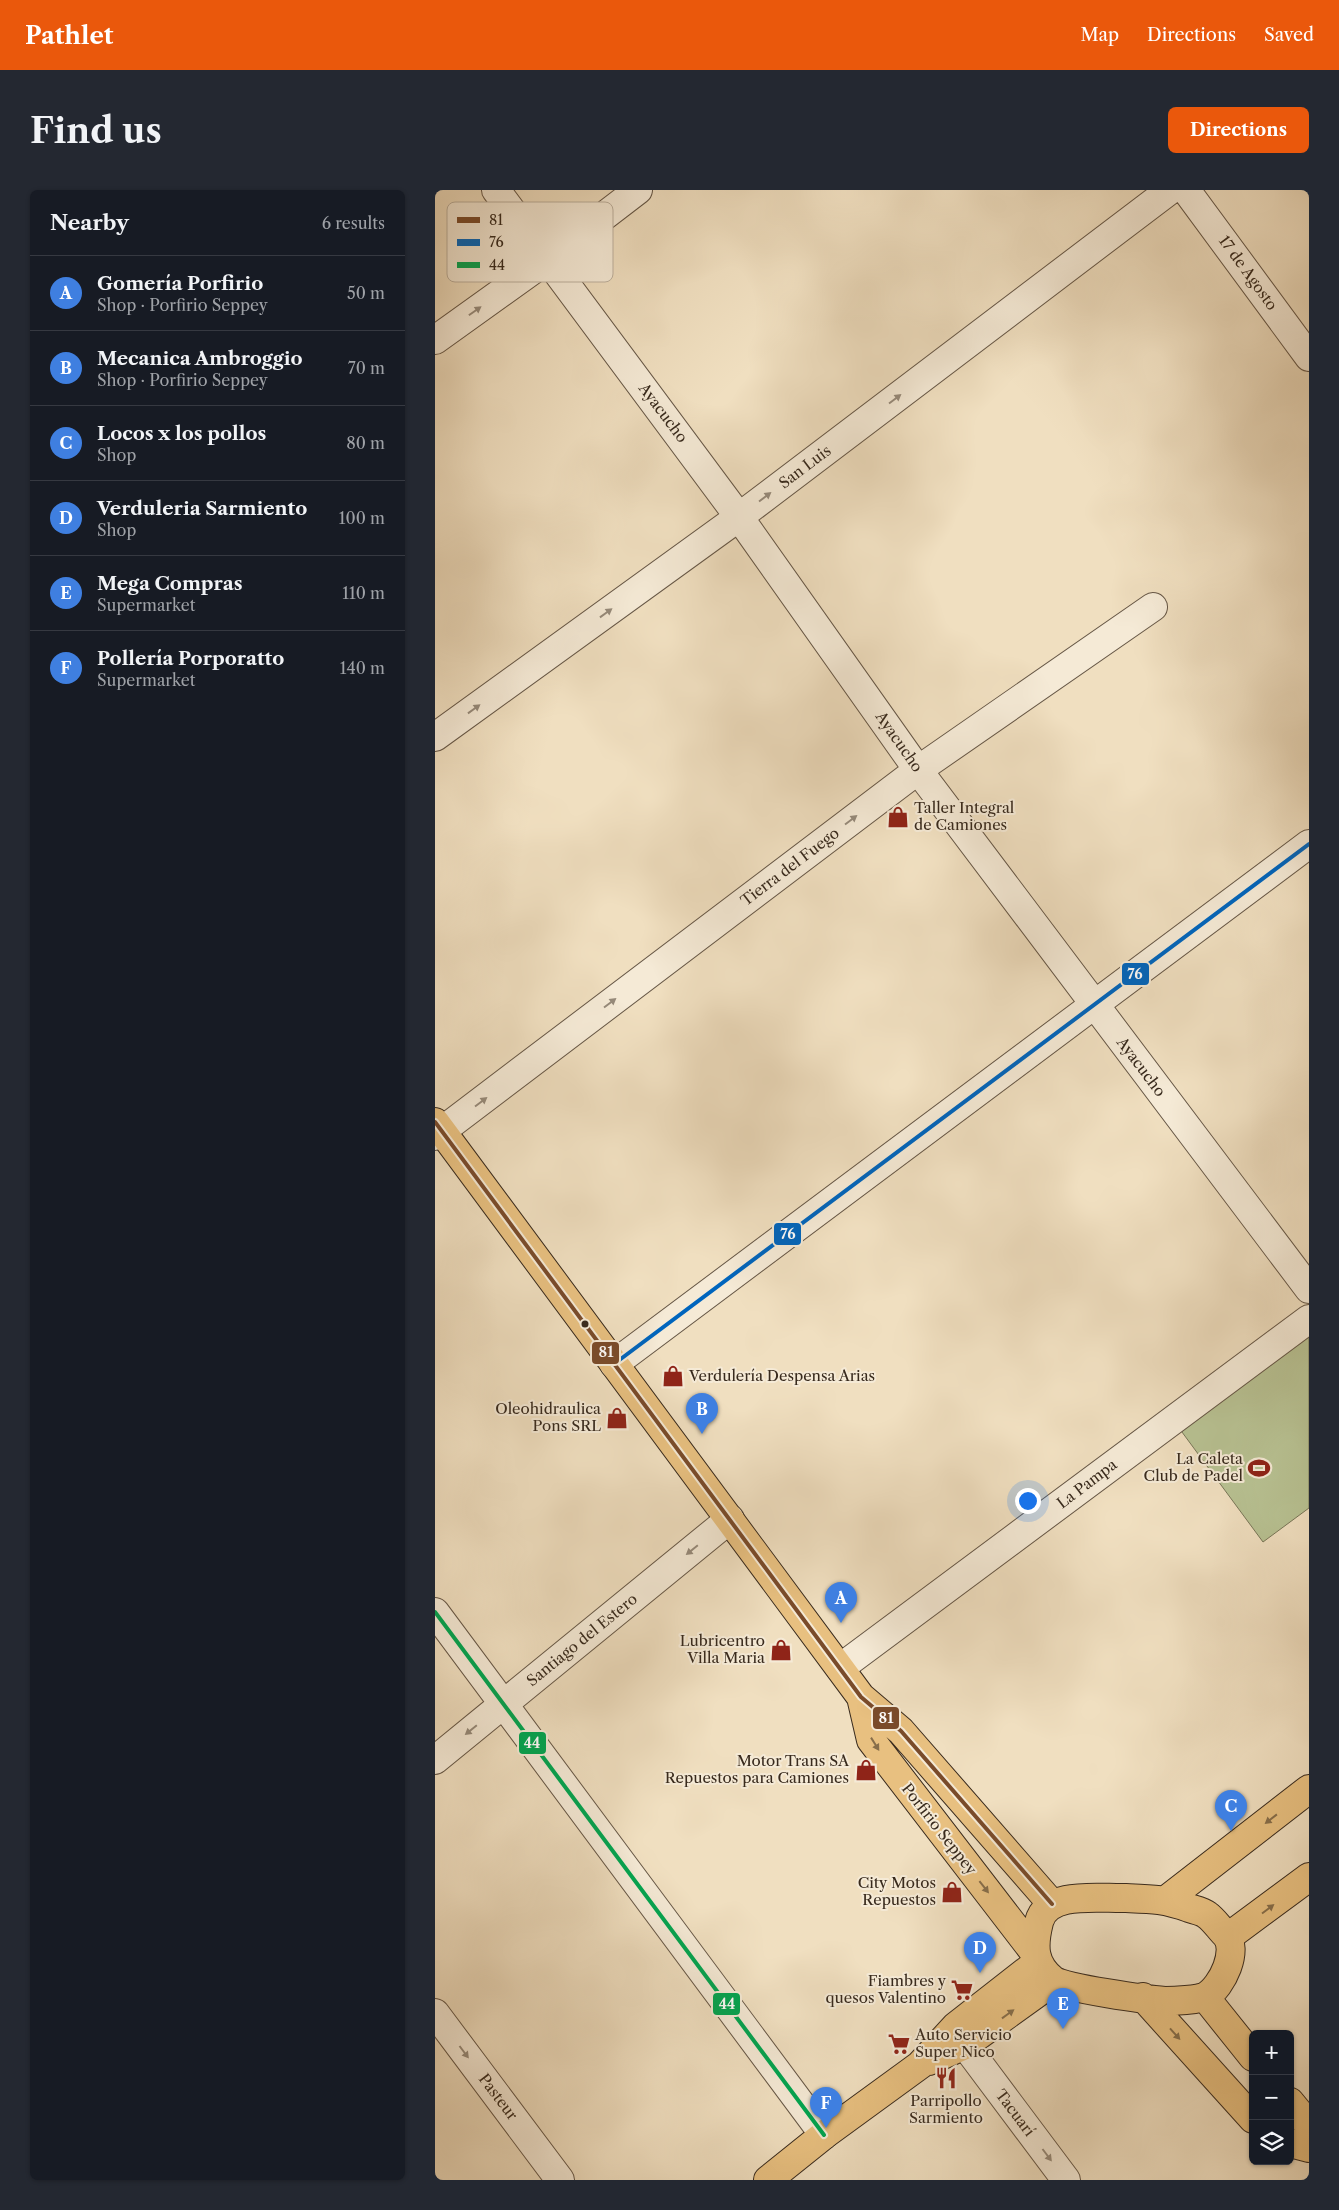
<!DOCTYPE html>
<meta charset="utf-8">
<style>
body{margin:0;font-family:"Libre Caslon Text",serif;background:#242831;color:#f1f3f6}
.controls{position:absolute;right:15px;bottom:15px;display:grid;overflow:hidden;border-radius:8px;box-shadow:0 1px 4px #0004}
.controls button{width:45px;height:45px;display:grid;place-items:center;padding:0;border:0;border-bottom:1px solid #363941;background:#171b24;color:#f1f3f6;font:25px sans-serif}
.you{position:absolute;left:592px;top:1310px;width:18px;height:18px;margin:-12px;border:4px solid #fff;border-radius:50%;background:#1a73e8;box-shadow:0 0 0 8px #1a73e833}
.badge{display:grid;place-items:center;width:32px;height:32px;border-radius:50%;background:#ea580c;color:#fff;font-size:16px;font-weight:700}
.pin{position:absolute;translate:-50% -41px;filter:drop-shadow(0 1px 2px #0008)}
.pin::after{content:'';position:absolute;top:26px;width:18px;height:15px;background:inherit;clip-path:polygon(0 0,100% 0,50% 100%)}
.list{margin:0;padding:0;list-style:none}
h2{display:flex;justify-content:space-between;align-items:center;height:65px;margin:0;padding:0 20px;font-size:21px}
h2 small{font-size:16px;font-weight:400;color:#9ea1a6}
.list li{display:grid;grid-template-columns:32px 1fr auto;gap:15px;align-items:center;box-sizing:border-box;height:75px;padding:0 20px;border-top:1px solid #363941}
.list b{display:block;font-size:19px;white-space:nowrap}
.list p{margin:0;font-size:16px;white-space:nowrap;color:#9ea1a6}
.list em{font-size:16px;font-style:normal;color:#9ea1a6}
.icon{flex:none;width:28px;height:28px;fill:none;stroke:currentColor;stroke-width:2;stroke-linecap:round;stroke-linejoin:round}
.map{position:relative;flex:none;width:874px;height:1990px;overflow:hidden;border-radius:8px}
header{display:flex;align-items:center;gap:30px;box-sizing:border-box;height:70px;padding:0 25px;background:#ea580c;color:#fff}
header strong{font-size:24px}
nav{display:flex;gap:28px;margin-inline-start:auto;font-size:18px}
.intro{display:flex;align-items:center;justify-content:space-between;box-sizing:border-box;height:120px;padding:0 30px}
h1{margin:0;font-size:35px}
.button{padding:12px 22px;border-radius:8px;background:#ea580c;color:#fff;font-size:18px;font-weight:700}
main{display:flex;gap:30px;padding:0 30px}
aside{flex:1;background:#171b24;border-radius:8px;box-shadow:0 1px 4px #0004}
.map>svg:first-child{display:block}
</style>
<header>
<strong>Pathlet</strong>
<nav><a>Map</a><a>Directions</a><a>Saved</a></nav>
</header>
<div class="intro"><h1>Find us</h1><a class="button">Directions</a></div>
<main>
<aside>
<h2>Nearby<small>6 results</small></h2>
<ul class="list">
<li><span class="badge" style="background:#3f7fe0">A</span><div><b>Gomería Porfirio</b><p>Shop · Porfirio Seppey</p></div><em>50 m</em></li>
<li><span class="badge" style="background:#3f7fe0">B</span><div><b>Mecanica Ambroggio</b><p>Shop · Porfirio Seppey</p></div><em>70 m</em></li>
<li><span class="badge" style="background:#3f7fe0">C</span><div><b>Locos x los pollos</b><p>Shop</p></div><em>80 m</em></li>
<li><span class="badge" style="background:#3f7fe0">D</span><div><b>Verduleria Sarmiento</b><p>Shop</p></div><em>100 m</em></li>
<li><span class="badge" style="background:#3f7fe0">E</span><div><b>Mega Compras</b><p>Supermarket</p></div><em>110 m</em></li>
<li><span class="badge" style="background:#3f7fe0">F</span><div><b>Pollería Porporatto</b><p>Supermarket</p></div><em>140 m</em></li>
</ul>
</aside>
<div class="map">
<svg width="874" height="1990" viewBox="0 0 874 1990">
<rect width="100%" height="100%" fill="#f0dfc0"/>
<filter id="stains"><feTurbulence type="fractalNoise" baseFrequency=".004" numOctaves="4"/><feColorMatrix values="0 0 0 0 .2 0 0 0 0 .09 0 0 0 0 .02 0 0 0 .5 -.17"/></filter>
<radialGradient id="worn" r=".72"><stop offset=".6" stop-color="#630" stop-opacity="0"/><stop offset="1" stop-color="#630" stop-opacity=".3"/></radialGradient>
<path fill="#b8c293" stroke="#787658" d="M874 1143V1318L828 1352 744 1238Z"/>
<g fill="none" stroke-linecap="round" stroke-linejoin="round">
<g stroke="#665746" stroke-width="30">
<path id="minor" d="M61 0 304 327 483 580 874 1099
M751 0 874 167
M0 150 113 69 203 0
M0 547 304 327 735 0
M0 946 483 580 718 417
M179 1174 874 654
M0 1422 389 1945
M405 1478 874 1129
M0 1570 295 1329
M0 1823 125 1990
M530 1855 631 1990"/>
</g>
<g stroke="#382a1d" stroke-width="30">
<path id="major" d="M0 932 426 1507 466 1541 617 1714
M426 1507 436 1550 599 1762
M691 1708C717 1709 729 1709 754 1718 760 1720 767 1721 772 1725 779 1730 784 1738 790 1744 805 1759 787 1797 771 1806 765 1810 737 1811 730 1811 714 1810 628 1798 618 1790 598 1774 598 1756 604 1732 612 1700 665 1709 691 1708Z
M731 1710 874 1599
M793 1747 874 1687
M708 1807 818 1929
M770 1807 818 1867
M494 1871 530 1855 619 1791
M855 1912 874 1935
M855 1953 874 1958
M333 1990 389 1945 485 1875 521 1836 603 1772"/>
</g>
<use href="#minor" stroke="#f5ead6" stroke-width="28"/>
<use href="#major" stroke="#e8c080" stroke-width="28"/>
<g stroke="#f5ead6" stroke-width="8">
<path id="bus-1" d="M0 932 426 1507 466 1541 617 1714"/>
</g>
<g stroke="#f5ead6" stroke-width="8">
<path id="bus-2" d="M179 1174 874 654"/>
</g>
<g stroke="#f5ead6" stroke-width="8">
<path id="bus-3" d="M0 1422 389 1945"/>
</g>
<use href="#bus-1" stroke="#7a4b2a" stroke-width="4"/>
<use href="#bus-2" stroke="#0065bd" stroke-width="4"/>
<use href="#bus-3" stroke="#00a651" stroke-width="4"/>
</g>
<defs><path id="oneway-solid" d="M-6-.8H1V-3.2L6.5 0L1 3.2V.8H-6Z" transform="scale(1.25)"/></defs>
<g fill="#968a7a">
<use href="#oneway-solid" transform="translate(40 121) rotate(-35)"/>
<use href="#oneway-solid" transform="translate(460 209) rotate(-37)"/>
<use href="#oneway-solid" transform="translate(330 307) rotate(-37)"/>
<use href="#oneway-solid" transform="translate(171 423) rotate(-36)"/>
<use href="#oneway-solid" transform="translate(39 519) rotate(-36)"/>
<use href="#oneway-solid" transform="translate(416 630) rotate(-37)"/>
<use href="#oneway-solid" transform="translate(175 813) rotate(-37)"/>
<use href="#oneway-solid" transform="translate(46 912) rotate(-37)"/>
<use href="#oneway-solid" transform="translate(257 1360) rotate(141)"/>
<use href="#oneway-solid" transform="translate(36 1540) rotate(141)"/>
<use href="#oneway-solid" transform="translate(29 1862) rotate(53)"/>
<use href="#oneway-solid" transform="translate(612 1965) rotate(53)"/>
</g>
<g fill="#876e4a">
<use href="#oneway-solid" transform="translate(440 1554) rotate(58)"/>
<use href="#oneway-solid" transform="translate(836 1629) rotate(142)"/>
<use href="#oneway-solid" transform="translate(549 1697) rotate(52)"/>
<use href="#oneway-solid" transform="translate(833 1719) rotate(-37)"/>
<use href="#oneway-solid" transform="translate(573 1824) rotate(-36)"/>
<use href="#oneway-solid" transform="translate(740 1844) rotate(48)"/>
</g>
<defs>
<g id="shop-bare" transform="scale(1.725)"><path d="M-5-2.5h2.3a2.7 3.5 0 0 1 5.4 0H5L5.5 6h-11ZM-1.5-2.5h3a1.5 2.3 0 0 0-3 0Z" fill="#8f2418" stroke="#f5ead6" stroke-width="2.5" paint-order="stroke"/></g>
<g id="stadium-bare" transform="scale(1.725)"><path d="M0-5a6.5 5 0 1 0 0 10a6.5 5 0 1 0 0-10ZM-3.5-1.8h7v3.6h-7Z" fill="#8f2418" stroke="#f5ead6" stroke-width="2.5" paint-order="stroke"/></g>
<g id="supermarket-bare" transform="scale(1.725)"><path d="M-6-5.5h2.5l.6 2H6L4.5 2H-2.5L-4.4-4H-6ZM-1.5 3.2a1.3 1.3 0 1 0 .1 0ZM3 3.2a1.3 1.3 0 1 0 .1 0Z" fill="#8f2418" stroke="#f5ead6" stroke-width="2.5" paint-order="stroke"/></g>
<g id="restaurant-bare" transform="scale(1.725)"><path d="M-5-6h1v4h1v-4h1v4h1v-4h1v5L-1.5 .5V6h-2V.5L-5-1ZM5-6V6H3V1.5H1.5Q1.5-4 5-6Z" fill="#8f2418" stroke="#f5ead6" stroke-width="2.5" paint-order="stroke"/></g>
</defs>
<g fill-rule="evenodd">
<use href="#shop-bare" x="463" y="627"/>
<use href="#shop-bare" x="238" y="1186"/>
<use href="#shop-bare" x="182" y="1228"/>
<use href="#stadium-bare" x="824" y="1278"/>
<use href="#shop-bare" x="346" y="1460"/>
<use href="#shop-bare" x="431" y="1580"/>
<use href="#shop-bare" x="517" y="1702"/>
<use href="#supermarket-bare" x="527" y="1800"/>
<use href="#supermarket-bare" x="464" y="1854"/>
<use href="#restaurant-bare" x="511" y="1888"/>
</g>
<circle fill="#382a1d" stroke="#f5ead6" stroke-width="2" cx="150" cy="1134" r="4.5"/>
<g text-anchor="middle" stroke-width="4" stroke-linejoin="round" paint-order="stroke">
<g font-size="15" fill="#382a1d" stroke="#f5ead6">
<text transform="translate(813 83) rotate(54)" y="5">17 de Agosto</text>
<text transform="translate(228 223) rotate(53)" y="5">Ayacucho</text>
<text transform="translate(370 277) rotate(-37)" y="5">San Luis</text>
<text transform="translate(464 552) rotate(55)" y="5">Ayacucho</text>
<text transform="translate(355 677) rotate(-37)" y="5">Tierra del Fuego</text>
<text transform="translate(706 877) rotate(53)" y="5">Ayacucho</text>
<text transform="translate(652 1294) rotate(-37)" y="5">La Pampa</text>
<text transform="translate(147 1450) rotate(-39)" y="5">Santiago del Estero</text>
<text transform="translate(504 1639) rotate(52)" y="5">Porfirio Seppey</text>
<text transform="translate(63 1907) rotate(53)" y="5">Pasteur</text>
<text transform="translate(580 1923) rotate(53)" y="5">Tacuarí</text>
</g>
<g font-size="15" fill="#382a1d" stroke="#f5ead6" text-anchor="end">
<text x="479" y="623" text-anchor="start">Taller Integral<tspan x="479" dy="17">de Camiones</tspan></text>
<text x="254" y="1191" text-anchor="start">Verdulería Despensa Arias</text>
<text x="166" y="1224">Oleohidraulica<tspan x="166" dy="17">Pons SRL</tspan></text>
<text x="808" y="1274">La Caleta<tspan x="808" dy="17">Club de Padel</tspan></text>
<text x="330" y="1456">Lubricentro<tspan x="330" dy="17">Villa Maria</tspan></text>
<text x="414" y="1576">Motor Trans SA<tspan x="414" dy="17">Repuestos para Camiones</tspan></text>
<text x="501" y="1698">City Motos<tspan x="501" dy="17">Repuestos</tspan></text>
<text x="511" y="1796">Fiambres y<tspan x="511" dy="17">quesos Valentino</tspan></text>
<text x="480" y="1850" text-anchor="start">Auto Servicio<tspan x="480" dy="17">Super Nico</tspan></text>
<text x="511" y="1916" text-anchor="middle">Parripollo<tspan x="511" dy="17">Sarmiento</tspan></text>
</g>
</g>
<rect x="12" y="12" width="166" height="80" rx="8" fill="#f5ead6" stroke="#bcb09e" stroke-width="1"/>
<rect x="22" y="27" width="23" height="6" fill="#7a4b2a"/>
<rect x="22" y="49" width="23" height="7" fill="#0065bd"/>
<rect x="22" y="72" width="23" height="6" fill="#00a651"/>
<g font-size="14" fill="#382a1d">
<text x="54" y="35">81</text>
<text x="54" y="57">76</text>
<text x="54" y="80">44</text>
</g>
<g stroke="#f5ead6" stroke-width="2">
<rect x="686" y="772" width="29" height="24" rx="5" fill="#0065bd"/>
<rect x="338" y="1032" width="29" height="24" rx="5" fill="#0065bd"/>
<rect x="156" y="1151" width="29" height="24" rx="5" fill="#7a4b2a"/>
<rect x="437" y="1516" width="28" height="24" rx="5" fill="#7a4b2a"/>
<rect x="83" y="1541" width="29" height="24" rx="5" fill="#00a651"/>
<rect x="277" y="1802" width="29" height="24" rx="5" fill="#00a651"/>
</g>
<g font-size="14" text-anchor="middle" font-weight="bold" fill="#fff">
<text x="700" y="789">76</text>
<text x="353" y="1049">76</text>
<text x="171" y="1167">81</text>
<text x="451" y="1533">81</text>
<text x="97" y="1558">44</text>
<text x="292" y="1819">44</text>
</g>
<rect width="100%" height="100%" filter="url(#stains)"/>
<rect width="100%" height="100%" fill="url(#worn)"/>
</svg>
<div class="controls">
<button>+</button>
<button>−</button>
<button><svg class="icon" aria-label="layers" viewBox="0 0 24 24"><path d="M12 4l9 5-9 5-9-5zM3 14l9 5 9-5"/></svg></button>
</div>
<div class="you"></div>
<div class="pin badge" style="left:406px;top:1433px;background:#3f7fe0">A</div>
<div class="pin badge" style="left:267px;top:1244px;background:#3f7fe0">B</div>
<div class="pin badge" style="left:796px;top:1641px;background:#3f7fe0">C</div>
<div class="pin badge" style="left:545px;top:1783px;background:#3f7fe0">D</div>
<div class="pin badge" style="left:628px;top:1839px;background:#3f7fe0">E</div>
<div class="pin badge" style="left:391px;top:1938px;background:#3f7fe0">F</div>
</div>
</main>
